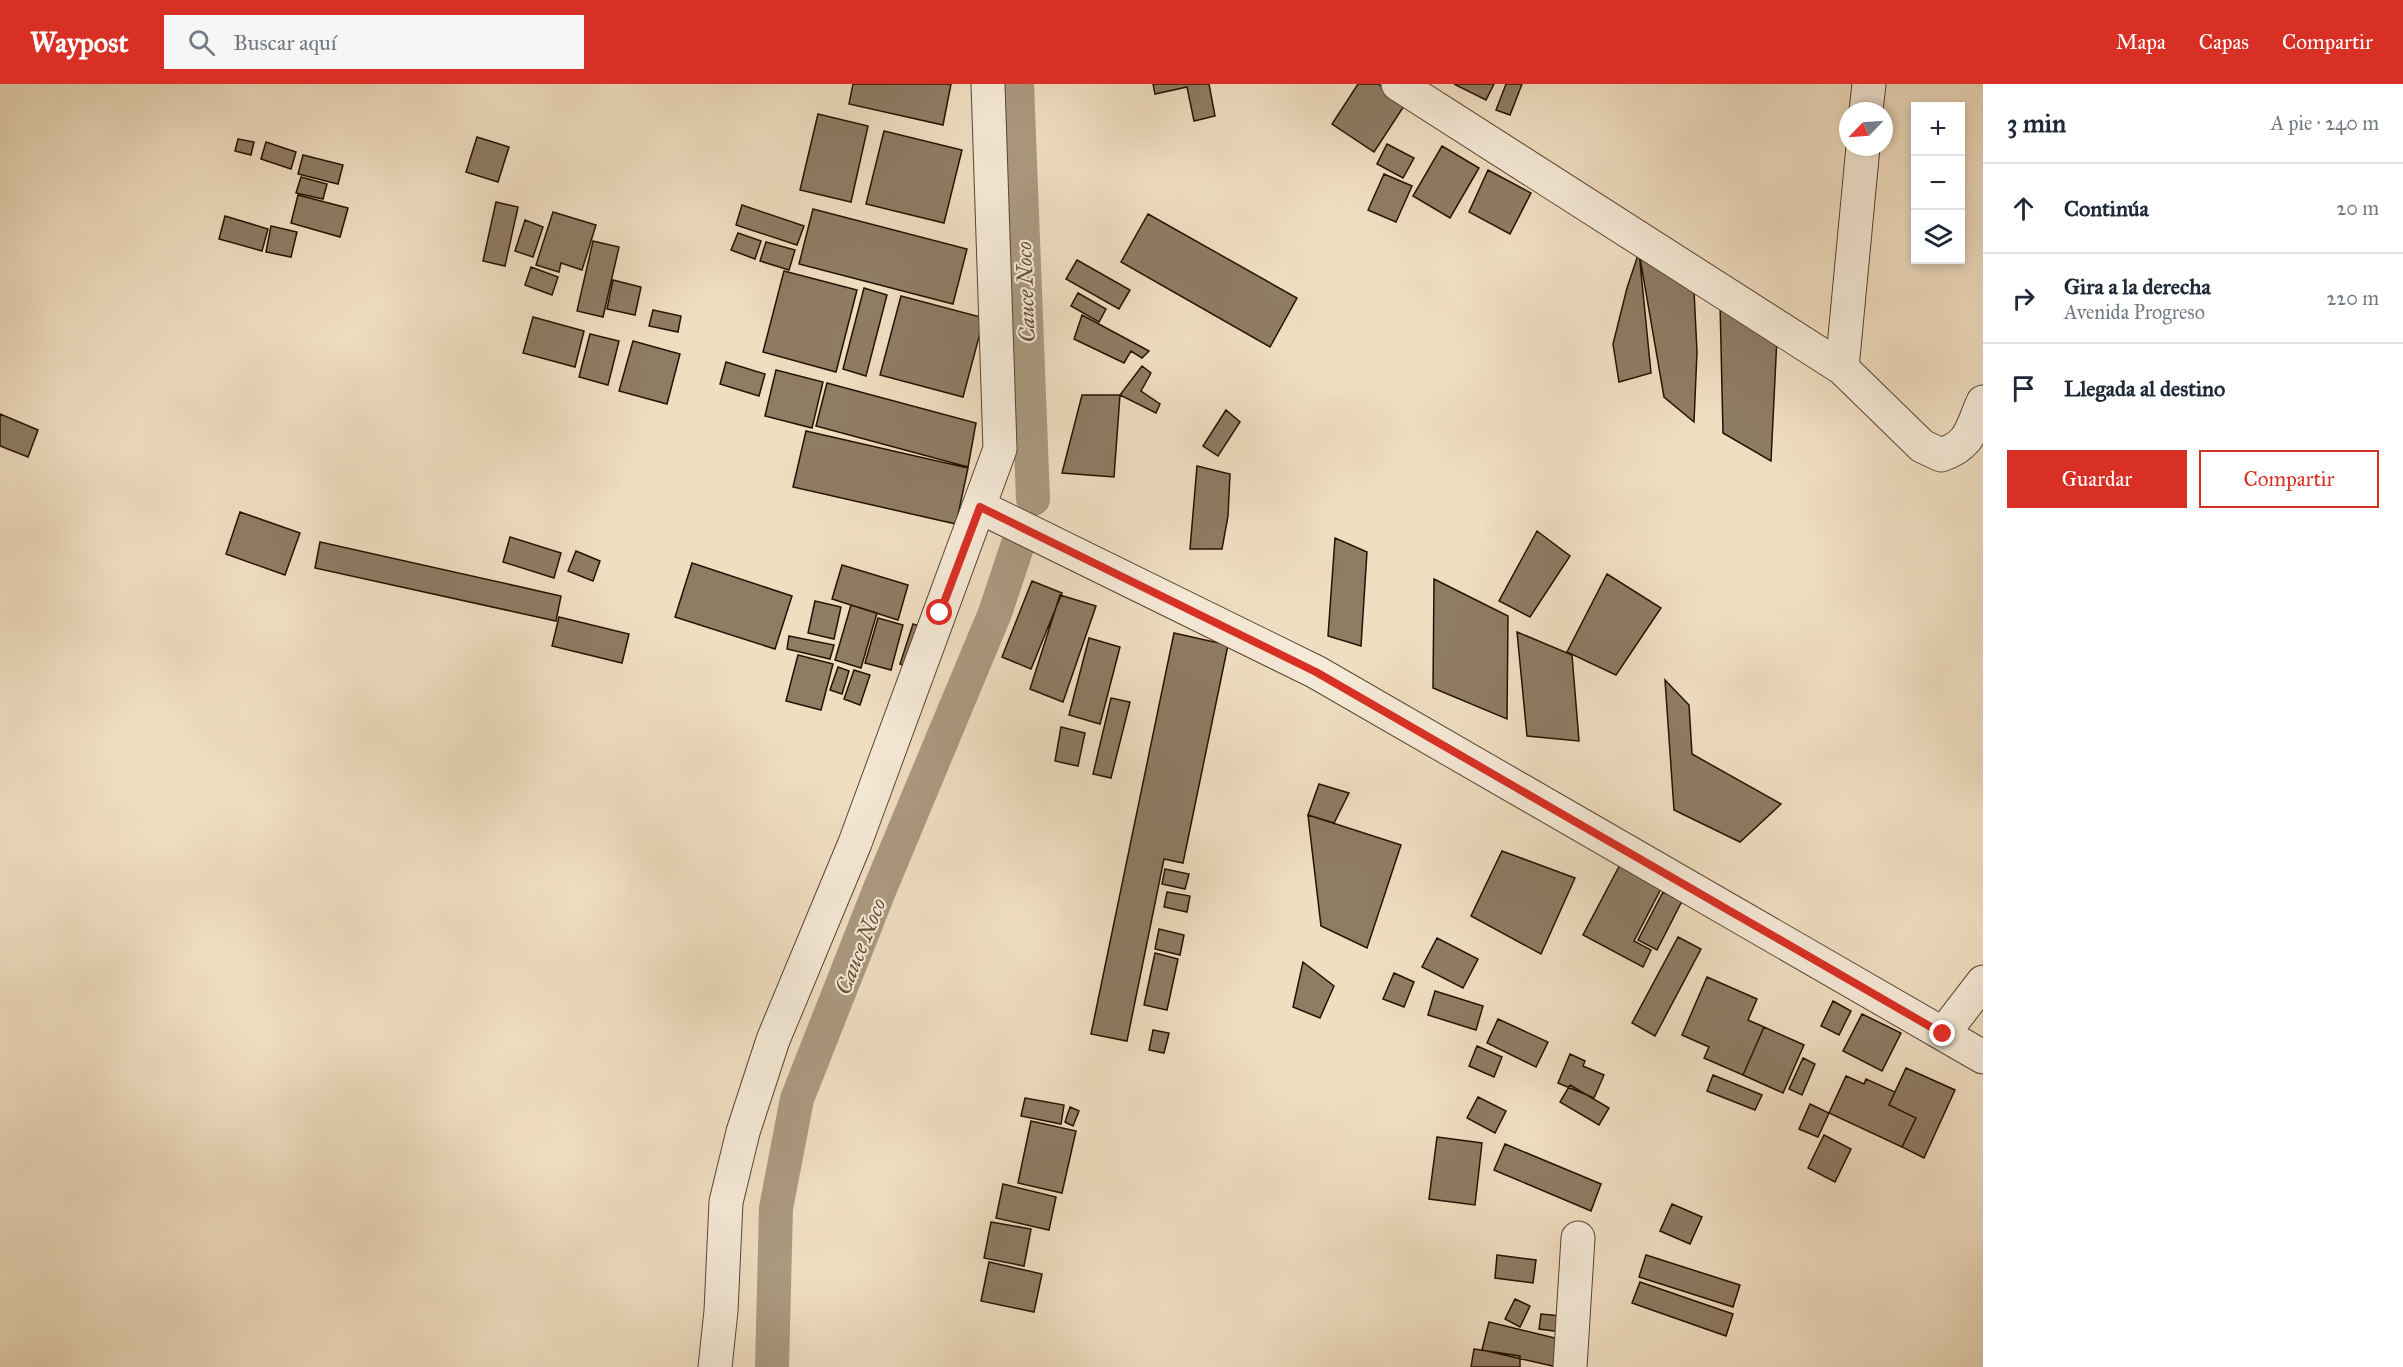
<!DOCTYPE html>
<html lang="es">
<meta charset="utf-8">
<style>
body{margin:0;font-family:"IM FELL Great Primer",serif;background:#f6f6f7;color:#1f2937}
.controls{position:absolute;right:18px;top:18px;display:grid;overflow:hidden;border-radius:0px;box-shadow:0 3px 9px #0003}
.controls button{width:54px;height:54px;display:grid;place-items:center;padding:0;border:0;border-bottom:2px solid #e0e1e3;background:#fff;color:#1f2937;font:30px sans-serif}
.compass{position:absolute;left:1839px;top:18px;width:54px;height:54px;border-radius:50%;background:#fff;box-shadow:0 3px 9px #0003;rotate:245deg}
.stop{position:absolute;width:18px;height:18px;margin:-14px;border:4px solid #d93025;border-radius:50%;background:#fff}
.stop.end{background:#d93025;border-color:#fff;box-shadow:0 2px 6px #0008}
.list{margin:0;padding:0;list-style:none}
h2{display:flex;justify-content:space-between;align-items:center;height:78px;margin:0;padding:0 24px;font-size:26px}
h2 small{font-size:20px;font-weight:400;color:#747a83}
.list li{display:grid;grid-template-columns:39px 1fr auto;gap:18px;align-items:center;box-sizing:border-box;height:90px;padding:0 24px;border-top:2px solid #e0e1e3}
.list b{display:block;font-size:22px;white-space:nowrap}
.list p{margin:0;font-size:20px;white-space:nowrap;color:#747a83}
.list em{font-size:20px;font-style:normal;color:#747a83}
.actions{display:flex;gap:12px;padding:18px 24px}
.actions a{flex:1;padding:14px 0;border:2px solid #d93025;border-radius:0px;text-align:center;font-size:21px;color:#d93025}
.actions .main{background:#d93025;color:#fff}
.icon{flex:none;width:33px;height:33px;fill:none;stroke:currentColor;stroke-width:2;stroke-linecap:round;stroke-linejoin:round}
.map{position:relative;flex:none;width:1983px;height:1283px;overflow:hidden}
header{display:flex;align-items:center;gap:36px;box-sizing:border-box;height:84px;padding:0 30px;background:#d93025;color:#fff}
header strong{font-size:28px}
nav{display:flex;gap:33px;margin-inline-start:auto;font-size:21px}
.search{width:420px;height:54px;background:#f6f6f7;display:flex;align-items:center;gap:15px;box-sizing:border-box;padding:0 21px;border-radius:0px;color:#747a83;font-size:22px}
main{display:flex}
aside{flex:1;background:#fff}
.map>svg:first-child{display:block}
</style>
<header>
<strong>Waypost</strong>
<div class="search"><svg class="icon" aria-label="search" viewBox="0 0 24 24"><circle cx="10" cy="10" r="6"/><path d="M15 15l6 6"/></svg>Buscar aquí</div>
<nav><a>Mapa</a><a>Capas</a><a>Compartir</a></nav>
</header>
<main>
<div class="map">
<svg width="1983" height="1283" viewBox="0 0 1983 1283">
<rect width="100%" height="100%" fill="#f0dec1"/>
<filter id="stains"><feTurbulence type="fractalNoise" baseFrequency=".00333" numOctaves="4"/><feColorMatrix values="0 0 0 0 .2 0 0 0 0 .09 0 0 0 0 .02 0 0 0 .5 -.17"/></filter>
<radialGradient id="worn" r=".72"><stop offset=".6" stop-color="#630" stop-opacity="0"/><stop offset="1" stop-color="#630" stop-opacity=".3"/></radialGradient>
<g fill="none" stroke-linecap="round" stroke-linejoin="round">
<path stroke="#ab997f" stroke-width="34" d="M1017 0 1033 415
M772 1283 776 1124 797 1015 879 807 995 529 1019 457"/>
</g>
<path fill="#8f7c64" stroke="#261200" stroke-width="1.5" d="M853 0H951L943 41 849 20Z
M1153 0H1209L1215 32 1194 37 1187 3 1155 10Z
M1358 0H1378L1406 19 1374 68 1332 40Z
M1454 0H1494L1486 16Z
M1506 0H1522L1510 31 1496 26Z
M818 30 868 42 851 118 800 106Z
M884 47 962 66 944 139 866 120Z
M477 53 509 63 498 98 466 88Z
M238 55 254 58 251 71 235 67Z
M266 58 296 68 291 85 261 75Z
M1387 60 1414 74 1403 94 1377 80Z
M1442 62 1479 84 1450 134 1413 112Z
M303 71 343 81 338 100 298 90Z
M1488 86 1531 109 1510 150 1469 128Z
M1384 90 1412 102 1396 138 1368 126Z
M301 93 327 100 323 115 296 109Z
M298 111 348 124 340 153 291 139Z
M496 118 518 123 505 182 483 177Z
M742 121 804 142 797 161 736 141Z
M813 125 967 165 953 220 799 180Z
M553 128 596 141 582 186 561 179 559 188 536 181Z
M1148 130 1297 214 1270 263 1121 178Z
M225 132 268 145 262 167 219 155Z
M525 136 543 143 533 173 515 167Z
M271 142 297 148 291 173 266 168Z
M738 149 761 157 755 175 731 166Z
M593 157 619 163 603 233 577 227Z
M766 158 795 166 789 186 760 177Z
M1639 168 1694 207 1697 268 1694 338 1664 313Z
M1639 168 1651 289 1619 298 1613 260 1627 204Z
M1077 176 1130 206 1119 225 1066 195Z
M531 183 558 193 552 211 525 201Z
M784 187 857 206 836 288 763 268Z
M613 196 641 203 635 231 607 225Z
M864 204 887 211 866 292 843 285Z
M1078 209 1106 225 1099 238 1071 222Z
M901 212 984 234 963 313 880 291Z
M1720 218 1777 253 1771 377 1723 349Z
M653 226 681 232 678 248 649 242Z
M1082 231 1149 267 1142 274 1131 267 1124 279 1074 255Z
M533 233 584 247 575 283 523 269Z
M590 250 619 257 608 301 579 293Z
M633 257 680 270 667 320 619 307Z
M726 278 765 290 759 312 720 300Z
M1142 282 1151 289 1141 307 1160 320 1156 329 1120 311Z
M776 286 823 298 812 344 765 332Z
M827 299 976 339 968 383 816 342Z
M1082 311H1120L1114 393 1062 389Z
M1226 326 1240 338 1218 372 1203 362Z
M0 330 38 346 28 373 0 362Z
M806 347 968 384 956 440 793 403Z
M1197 382 1230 390 1228 432 1222 465H1190Z
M240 428 300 449 285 491 226 470Z
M1537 447 1570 472 1530 533 1499 517Z
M510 453 561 469 554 494 503 478Z
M1335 454 1367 468 1361 562 1328 552Z
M320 458 561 512 556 537 315 484Z
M576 467 600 477 593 497 568 487Z
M692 479 792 512 775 565 675 533Z
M842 481 908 501 898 536 832 515Z
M1607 490 1661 524 1616 591 1567 568Z
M1434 495 1508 532 1507 635 1433 604Z
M1032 497 1062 509 1031 585 1002 573Z
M1060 511 1096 522 1063 618 1030 605Z
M815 517 841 523 834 555 808 549Z
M851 521 877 529 861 584 835 576Z
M559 533 629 550 622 579 552 562Z
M878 534 903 541 891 586 865 579Z
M913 540 925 544 912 584 900 580Z
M1517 548 1572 571 1579 657 1527 652Z
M1174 549 1228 561 1183 779 1164 775 1127 957 1091 950Z
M789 552 834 561 830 575 787 565Z
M1089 554 1120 563 1100 640 1069 631Z
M798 571 833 580 821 626 786 617Z
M838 583 849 587 842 610 830 606Z
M854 586 870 591 860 621 844 615Z
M1665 596 1689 621 1692 670 1781 720 1740 758 1674 726Z
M1111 614 1130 618 1111 694 1093 690Z
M1061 643 1085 649 1078 682 1055 677Z
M1319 700 1349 709 1334 739 1308 731Z
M1308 731 1401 761 1367 864 1321 842Z
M1502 767 1575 794 1541 870 1471 832Z
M1623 775 1665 797 1634 857 1651 866 1643 883 1583 851Z
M1165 785 1189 790 1185 805 1162 800Z
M1167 808 1190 812 1187 828 1164 823Z
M1663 808 1682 817 1657 866 1638 856Z
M1159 845 1184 851 1180 871 1155 865Z
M1678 853 1701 865 1655 952 1632 939Z
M1437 854 1478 875 1463 904 1422 883Z
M1155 869 1178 875 1167 926 1144 921Z
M1303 878 1334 902 1320 934 1293 923Z
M1394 889 1414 898 1404 923 1383 915Z
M1707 893 1757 915 1748 936 1764 943 1743 991 1704 974 1709 963 1682 951Z
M1435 907 1483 922 1476 946 1428 931Z
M1833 917 1851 927 1839 951 1821 942Z
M1862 930 1901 949 1882 987 1843 967Z
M1498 935 1548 958 1536 983 1487 959Z
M1764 943 1804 961 1783 1009 1743 991Z
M1153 946 1169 949 1164 969 1149 966Z
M1477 962 1502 973 1494 993 1469 982Z
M1570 970 1585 977 1583 982 1604 991 1594 1014 1558 999Z
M1803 974 1815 980 1802 1011 1789 1005Z
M1906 984 1955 1006 1924 1074 1902 1063 1916 1034 1889 1021Z
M1713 991 1762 1011 1755 1026 1707 1007Z
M1846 992 1864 1000 1866 995 1895 1008 1889 1021 1916 1034 1902 1063 1829 1029Z
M1570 1001 1609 1024 1599 1041 1560 1018Z
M1478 1013 1506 1027 1495 1049 1467 1034Z
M1025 1014 1064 1021 1061 1040 1021 1032Z
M1810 1020 1829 1029 1818 1053 1799 1045Z
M1070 1023 1079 1027 1073 1042 1065 1038Z
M1031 1037 1076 1047 1062 1109 1018 1099Z
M1824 1051 1851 1065 1835 1098 1808 1084Z
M1437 1053 1482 1059 1475 1121 1429 1115Z
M1505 1060 1601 1100 1591 1127 1494 1086Z
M1003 1100 1056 1113 1049 1146 996 1134Z
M1672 1120 1702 1133 1690 1160 1660 1147Z
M991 1138 1031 1145 1024 1182 984 1174Z
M1497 1171 1536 1176 1533 1199 1495 1194Z
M1646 1171 1740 1201 1733 1223 1639 1193Z
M989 1178 1042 1190 1034 1228 981 1217Z
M1640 1198 1733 1230 1726 1252 1632 1219Z
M1515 1215 1530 1222 1520 1243 1505 1235Z
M1541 1230 1571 1233 1569 1249 1539 1245Z
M1489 1238 1563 1256 1557 1283 1482 1266Z
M1474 1265 1520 1272V1283H1471Z"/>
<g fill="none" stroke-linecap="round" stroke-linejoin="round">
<g stroke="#584530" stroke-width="35">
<path id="minor" d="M1398 0 1842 284 1922 362 1941 371C1971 361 1971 345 1983 318
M1866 27 1869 0
M1842 284 1863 63
M980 423 1316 588 1983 973
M1943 950 1983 898
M715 1283 721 1227 726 1118 743 1048 773 956 855 759 1000 365 988 0
M1570 1283 1578 1154"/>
</g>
<use href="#minor" stroke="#f5ead7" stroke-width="33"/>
</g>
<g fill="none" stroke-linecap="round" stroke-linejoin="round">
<path stroke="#d93025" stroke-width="8" d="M940 529 980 423 1316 588 1943 950"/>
</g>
<g text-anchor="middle" stroke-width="4.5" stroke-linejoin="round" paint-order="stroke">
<g font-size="22" font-style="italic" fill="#624f39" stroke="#f5ead7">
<text transform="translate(1025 208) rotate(-92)" y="8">Cauce Noco</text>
<text transform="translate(860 862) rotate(-68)" y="8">Cauce Noco</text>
</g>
</g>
<rect width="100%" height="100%" filter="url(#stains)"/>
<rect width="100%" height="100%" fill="url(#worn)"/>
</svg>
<div class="controls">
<button>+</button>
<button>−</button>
<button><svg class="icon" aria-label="layers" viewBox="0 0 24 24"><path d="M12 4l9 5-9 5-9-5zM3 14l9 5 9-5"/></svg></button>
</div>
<svg class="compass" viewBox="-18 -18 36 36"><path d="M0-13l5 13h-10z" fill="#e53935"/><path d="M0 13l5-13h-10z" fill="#747a83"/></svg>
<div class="stop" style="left:940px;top:529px"></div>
<div class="stop end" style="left:1943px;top:950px"></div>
</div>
<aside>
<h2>3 min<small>A pie · 240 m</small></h2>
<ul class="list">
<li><svg class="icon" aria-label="ahead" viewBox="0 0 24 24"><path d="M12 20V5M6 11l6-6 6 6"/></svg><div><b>Continúa</b></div><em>20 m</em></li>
<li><svg class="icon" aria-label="right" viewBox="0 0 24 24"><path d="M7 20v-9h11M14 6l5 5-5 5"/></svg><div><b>Gira a la derecha</b><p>Avenida Progreso</p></div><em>220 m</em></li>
<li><svg class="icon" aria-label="arrive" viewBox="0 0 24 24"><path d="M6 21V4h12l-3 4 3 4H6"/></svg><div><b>Llegada al destino</b></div></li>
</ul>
<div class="actions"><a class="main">Guardar</a><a>Compartir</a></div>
</aside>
</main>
